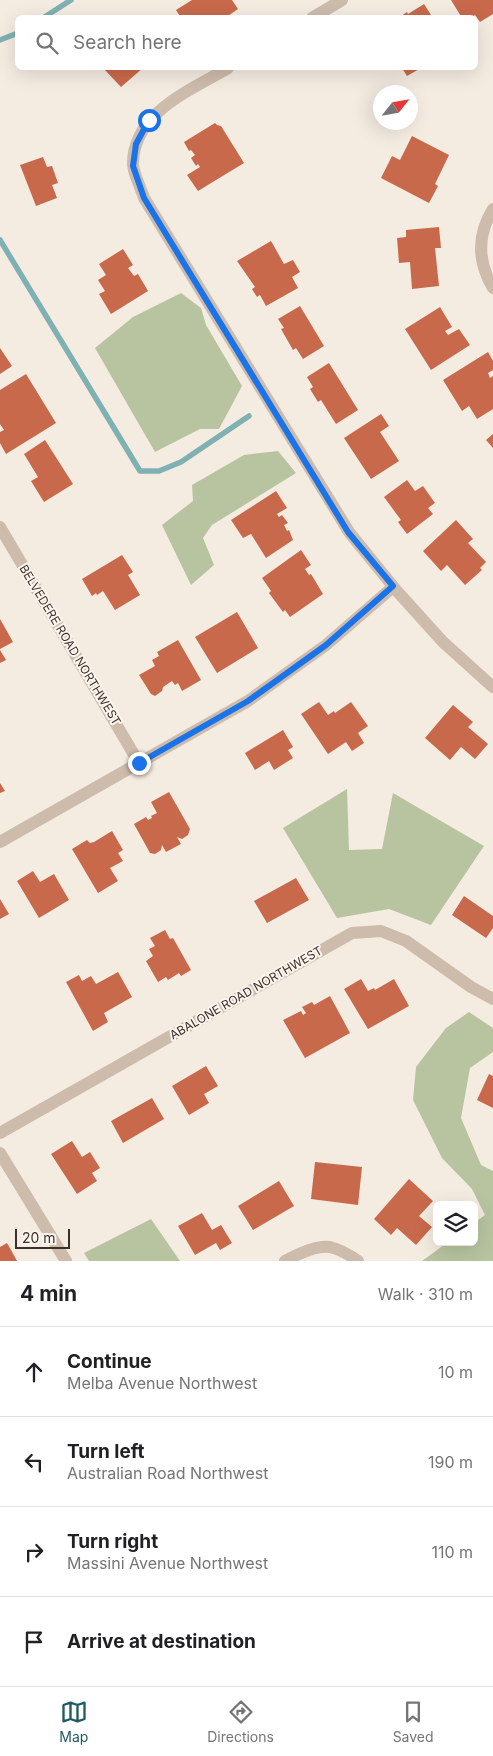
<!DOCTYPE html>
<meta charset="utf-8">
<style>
body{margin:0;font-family:Inter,sans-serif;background:#f6f6f6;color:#202124}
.controls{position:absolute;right:15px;bottom:15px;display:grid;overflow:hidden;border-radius:8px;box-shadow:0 5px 20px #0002}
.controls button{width:45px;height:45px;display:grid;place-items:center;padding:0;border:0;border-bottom:1px solid #e0e0e0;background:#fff;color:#202124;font:25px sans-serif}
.compass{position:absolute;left:373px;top:85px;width:45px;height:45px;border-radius:50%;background:#fff;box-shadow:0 5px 20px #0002;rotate:59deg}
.scale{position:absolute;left:15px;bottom:12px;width:55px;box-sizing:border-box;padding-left:5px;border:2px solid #3b302b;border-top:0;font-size:14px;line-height:18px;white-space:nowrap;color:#3b302b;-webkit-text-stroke:4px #fbf5ee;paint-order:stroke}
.stop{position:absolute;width:15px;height:15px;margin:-11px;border:4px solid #1a73e8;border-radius:50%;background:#fff}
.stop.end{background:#1a73e8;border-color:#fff;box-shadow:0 1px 5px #0008}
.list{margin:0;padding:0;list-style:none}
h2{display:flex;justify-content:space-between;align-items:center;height:65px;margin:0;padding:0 20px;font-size:21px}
h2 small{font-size:16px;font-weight:400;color:#757577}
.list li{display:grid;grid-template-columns:32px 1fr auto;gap:15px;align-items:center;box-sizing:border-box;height:90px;padding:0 20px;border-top:1px solid #e0e0e0}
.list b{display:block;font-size:19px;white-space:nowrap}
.list p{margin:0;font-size:16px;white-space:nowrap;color:#757577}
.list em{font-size:16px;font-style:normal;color:#757577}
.icon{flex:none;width:28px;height:28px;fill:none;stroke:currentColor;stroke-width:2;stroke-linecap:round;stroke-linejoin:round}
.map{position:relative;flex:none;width:493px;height:1261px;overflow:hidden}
.search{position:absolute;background:#fff;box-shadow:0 5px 20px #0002;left:15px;right:15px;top:15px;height:55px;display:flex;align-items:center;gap:12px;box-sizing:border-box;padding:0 18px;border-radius:8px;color:#757577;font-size:19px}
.sheet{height:425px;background:#fff}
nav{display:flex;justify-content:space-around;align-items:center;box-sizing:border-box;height:70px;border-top:1px solid #e0e0e0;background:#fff;font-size:14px;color:#757577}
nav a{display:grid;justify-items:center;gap:2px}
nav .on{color:#1f5a5e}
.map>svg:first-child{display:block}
</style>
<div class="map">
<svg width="493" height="1261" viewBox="0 0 493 1261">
<rect width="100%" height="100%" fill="#f4ebe1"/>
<path fill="#b8c4a0" d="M181 293 201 308 206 325 242 386 219 429H200L155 452 95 348 133 317Z
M278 451 296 473 212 525 203 538 214 565 191 585 162 525 193 501 192 485 244 455Z
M347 789 349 850 382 849 393 793 484 846 431 925 389 909 337 918 283 828Z
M469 1012 493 1028V1052L470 1068 461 1118 481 1165 493 1171V1261H422L448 1242H474V1223L485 1215 472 1189 442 1158 413 1100 416 1067 446 1028Z
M151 1219 180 1261H89L84 1253Z"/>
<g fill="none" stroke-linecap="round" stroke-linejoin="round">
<path stroke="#7fb0b2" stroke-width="5.5" d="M43 18 71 0
M0 40 18 33
M0 240 140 471H159L181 462 249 416"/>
</g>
<path fill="#c8694b" d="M192 0H232L238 9 225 18H181L176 10Z
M451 0H493V14L480 22 475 15 471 18H462Z
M424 4 433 18H398L407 12 408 14Z
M103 68H143L121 87Z
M402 68H421L407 76Z
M215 123 217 125 221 126 244 163 198 191 187 175 200 167 198 164 196 166 191 158 195 155 191 150 189 151 184 142Z
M412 136 449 155 435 184 438 186 429 203 381 178 392 156 400 160Z
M43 157 47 167 52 166 58 183 52 185 57 198 36 206 20 165Z
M439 227 441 248H435L439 286 412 289 410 262 399 263 397 238 406 237V230Z
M271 241 284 264 293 260 300 272 292 277 298 288 266 306 260 295 257 297 252 289 255 287 237 261Z
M123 249 133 265 128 268 134 276 138 274 148 291 111 314 99 294 105 291 98 280 106 275 99 264Z
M300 306 324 346 303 359 296 348 293 350 281 329 284 328 278 319Z
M440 307 452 327 445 331 448 335 459 329 470 345 431 370 405 329Z
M0 348 12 366 0 374Z
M488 352 493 361V370L488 373 490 378 493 376V409L477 419 469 406 462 411 443 380Z
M329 363 358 410 336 424 321 400 318 402 310 389 313 387 307 377Z
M26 374 56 423 6 454 0 443V432L4 430 0 424V390Z
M381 414 389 426 380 432 399 461 371 479 344 438Z
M493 434V448L486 440Z
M45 440 73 484 44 502 31 481 38 477 24 454Z
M407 480 415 491 423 486 435 503 428 508 433 514 407 534 398 522 401 520 384 497Z
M276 491 287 508 277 514 279 517 282 515 288 523 284 525 287 531 289 530 293 540 266 558 251 534 243 538 231 520Z
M456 520 473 539 468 543 486 562 480 568 482 570 465 585 447 565 441 571 423 551Z
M301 550 311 565 305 569 309 575 311 574 323 594 290 617 285 610 283 612 269 593 271 591 262 578Z
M122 555 133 572 128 575 140 595 115 610 103 591 97 595 96 593 92 596 82 579Z
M237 612 258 648 217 673 195 637Z
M0 619 13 642 0 649Z
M178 640 201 680 182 691 178 683 175 685 172 681 163 687 162 691 155 696 151 694 139 675 155 666 152 660 159 656 157 652Z
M0 650 6 660 0 663Z
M319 702 328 715 334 711 335 713 351 702 368 726 358 733 364 743 352 751 346 742 328 754 301 714Z
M453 705 473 722 468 727 488 744 475 759 461 747 450 760 425 738Z
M283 730 293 747 288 750 293 758 274 770 269 761 255 770 245 753Z
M0 783 5 791 0 793Z
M169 792 190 829 188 835 182 839 177 837 181 844 166 852 162 845 161 850 155 854 150 853 134 824 146 817 148 820 152 818 151 816 157 813 151 802Z
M112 831 123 850 118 853 123 861 110 868 118 881 98 893 72 849 87 840 90 843 94 842Z
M33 871 40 882 54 874 69 900 39 918 17 881Z
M296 878 309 900 267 923 254 901Z
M464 896 493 916V928L486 938 452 915Z
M0 899 9 914 0 919Z
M165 930 170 939 173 938 191 970 181 976 179 973 168 980 166 977 158 982 146 961 153 956 149 949 155 946 150 938Z
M118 972 132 997 104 1013 108 1022 93 1031 66 982 79 975 82 981 91 976 96 984Z
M361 979 368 991 374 988 375 990 394 979 409 1006 368 1029 344 989Z
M330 996 350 1033 305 1058 283 1020 301 1011 303 1015 306 1013 302 1007 312 1002 314 1005Z
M206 1066 218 1086 204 1094 209 1103 189 1115 172 1086Z
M489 1074 493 1076V1108L477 1100Z
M152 1098 164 1119 123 1143 111 1121Z
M72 1141 82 1157 90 1152 100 1168 92 1173 97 1181 77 1194 51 1154Z
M315 1162 362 1167 358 1205 311 1199Z
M409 1179 433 1201 419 1216 432 1227 416 1245 397 1228 391 1235 374 1219Z
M279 1181 294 1206 253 1230 238 1206Z
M202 1213 212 1230 221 1225 232 1243 220 1250 216 1243 195 1255 178 1226Z
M7 1243 11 1250 17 1261H0V1247Z"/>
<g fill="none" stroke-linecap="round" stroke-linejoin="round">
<path stroke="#cdbbac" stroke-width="12" d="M312 18 342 0
M228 68C191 90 132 113 133 165 134 175 141 188 144 198L349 532 396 590 443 642 493 687
M493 209C477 235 477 261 493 288
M0 527 139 763
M0 842 248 701 326 645 393 587
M0 1133 352 933 381 931 406 941 471 987 493 999
M0 1153 66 1261
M285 1261C296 1255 317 1245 330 1247 339 1249 351 1256 358 1261"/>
</g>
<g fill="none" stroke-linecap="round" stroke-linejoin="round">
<path stroke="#1a73e8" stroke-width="6" d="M139 763 248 701 326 645 393 586 348 532 144 198 133 166 136 144 149 120"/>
</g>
<g text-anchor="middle" stroke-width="4" stroke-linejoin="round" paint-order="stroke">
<g font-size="12" fill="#3b302b" stroke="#fbf5ee">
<text transform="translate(70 645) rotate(59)" y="4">BELVEDERE ROAD NORTHWEST</text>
<text transform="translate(246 993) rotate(-30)" y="4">ABALONE ROAD NORTHWEST</text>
</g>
</g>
</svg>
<div class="controls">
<button><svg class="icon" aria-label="layers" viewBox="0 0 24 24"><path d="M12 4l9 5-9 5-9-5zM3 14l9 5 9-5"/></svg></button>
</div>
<svg class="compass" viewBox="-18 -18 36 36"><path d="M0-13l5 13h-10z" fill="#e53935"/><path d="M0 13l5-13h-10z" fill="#757577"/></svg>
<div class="scale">20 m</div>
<div class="stop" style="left:149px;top:120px"></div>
<div class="stop end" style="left:139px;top:763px"></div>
<div class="search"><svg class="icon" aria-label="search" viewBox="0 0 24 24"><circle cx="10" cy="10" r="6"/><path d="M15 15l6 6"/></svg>Search here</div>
</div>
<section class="sheet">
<h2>4 min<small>Walk · 310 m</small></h2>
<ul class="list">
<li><svg class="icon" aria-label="ahead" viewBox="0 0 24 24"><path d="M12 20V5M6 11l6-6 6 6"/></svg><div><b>Continue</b><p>Melba Avenue Northwest</p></div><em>10 m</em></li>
<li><svg class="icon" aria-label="left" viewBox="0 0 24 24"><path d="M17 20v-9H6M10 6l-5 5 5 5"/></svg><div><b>Turn left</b><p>Australian Road Northwest</p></div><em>190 m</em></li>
<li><svg class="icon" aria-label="right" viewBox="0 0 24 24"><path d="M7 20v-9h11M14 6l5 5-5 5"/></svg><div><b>Turn right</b><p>Massini Avenue Northwest</p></div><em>110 m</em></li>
<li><svg class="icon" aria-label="arrive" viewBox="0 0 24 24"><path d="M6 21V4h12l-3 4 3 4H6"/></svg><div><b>Arrive at destination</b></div></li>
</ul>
</section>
<nav>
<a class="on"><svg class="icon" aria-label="map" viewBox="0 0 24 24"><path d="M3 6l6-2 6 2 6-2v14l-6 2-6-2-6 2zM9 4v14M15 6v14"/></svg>Map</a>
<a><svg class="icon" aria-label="directions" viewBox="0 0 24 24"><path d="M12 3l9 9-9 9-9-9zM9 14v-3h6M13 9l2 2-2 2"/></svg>Directions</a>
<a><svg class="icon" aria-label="saved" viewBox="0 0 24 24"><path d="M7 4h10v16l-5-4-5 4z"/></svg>Saved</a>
</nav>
